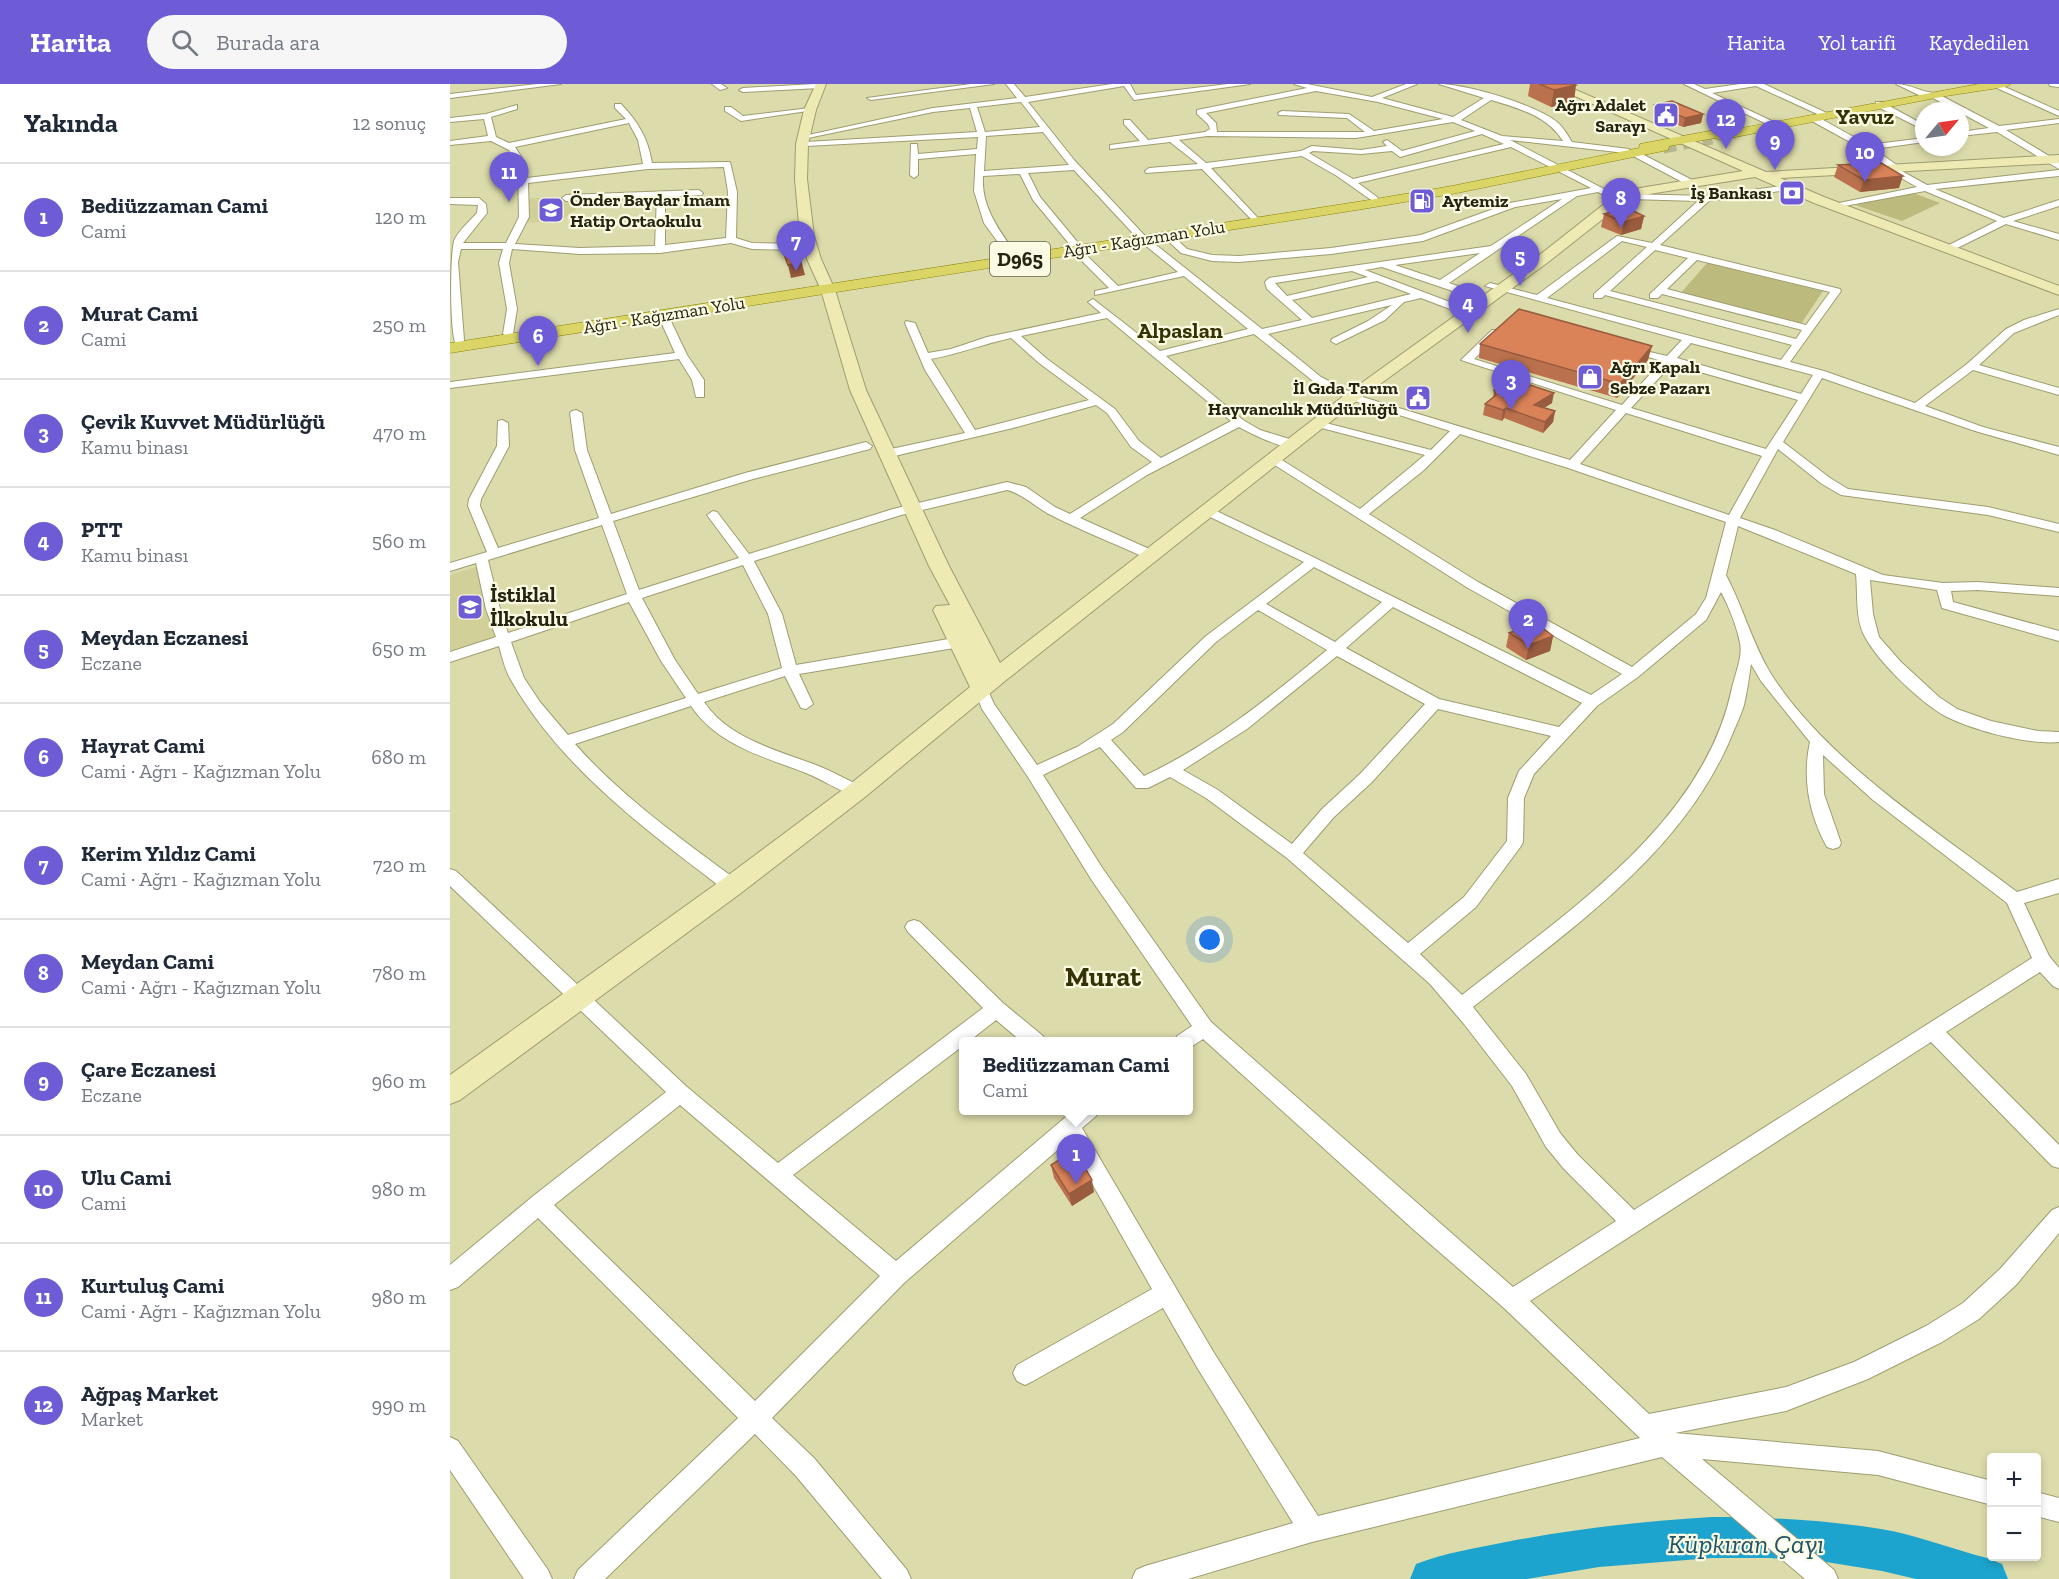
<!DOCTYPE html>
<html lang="tr">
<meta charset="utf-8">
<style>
body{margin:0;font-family:"Zilla Slab",serif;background:#f6f6f7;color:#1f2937}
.controls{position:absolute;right:18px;bottom:18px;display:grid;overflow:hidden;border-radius:6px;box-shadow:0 3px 9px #0003}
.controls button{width:54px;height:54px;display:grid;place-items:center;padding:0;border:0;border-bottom:2px solid #e0e1e3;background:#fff;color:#1f2937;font:30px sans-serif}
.compass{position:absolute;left:1465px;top:18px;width:54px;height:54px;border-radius:50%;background:#fff;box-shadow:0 3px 9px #0003;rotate:61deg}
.you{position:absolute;left:760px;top:856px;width:21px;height:21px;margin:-15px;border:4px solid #fff;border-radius:50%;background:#1a73e8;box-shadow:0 0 0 9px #1a73e833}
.badge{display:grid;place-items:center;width:39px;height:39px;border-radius:50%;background:#6e5cd6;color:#fff;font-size:20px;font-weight:700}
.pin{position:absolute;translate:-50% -50px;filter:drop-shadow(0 2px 3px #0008)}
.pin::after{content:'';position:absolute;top:32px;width:21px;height:18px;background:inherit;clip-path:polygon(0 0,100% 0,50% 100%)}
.popup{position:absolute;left:509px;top:953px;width:234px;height:78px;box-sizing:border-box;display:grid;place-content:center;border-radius:6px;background:#fff;filter:drop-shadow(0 2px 4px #0005);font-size:20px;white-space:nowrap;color:#747a83}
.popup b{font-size:22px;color:#1f2937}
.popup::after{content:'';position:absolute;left:50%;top:100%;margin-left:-12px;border:12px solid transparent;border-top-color:#fff}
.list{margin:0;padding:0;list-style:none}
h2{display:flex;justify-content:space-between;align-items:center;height:78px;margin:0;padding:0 24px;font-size:26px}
h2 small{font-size:20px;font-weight:400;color:#747a83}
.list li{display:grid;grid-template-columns:39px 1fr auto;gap:18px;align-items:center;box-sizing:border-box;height:108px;padding:0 24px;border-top:2px solid #e0e1e3}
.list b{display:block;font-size:22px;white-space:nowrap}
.list p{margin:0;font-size:20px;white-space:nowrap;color:#747a83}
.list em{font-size:20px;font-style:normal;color:#747a83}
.icon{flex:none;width:33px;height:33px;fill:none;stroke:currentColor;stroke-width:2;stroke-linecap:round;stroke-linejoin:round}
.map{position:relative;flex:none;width:1609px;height:1495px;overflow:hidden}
header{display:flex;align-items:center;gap:36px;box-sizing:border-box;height:84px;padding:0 30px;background:#6e5cd6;color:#fff}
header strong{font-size:28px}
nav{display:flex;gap:33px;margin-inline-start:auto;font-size:21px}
.search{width:420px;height:54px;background:#f6f6f7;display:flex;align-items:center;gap:15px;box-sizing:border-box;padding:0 21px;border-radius:33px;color:#747a83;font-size:22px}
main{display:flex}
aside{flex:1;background:#fff}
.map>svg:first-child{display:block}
</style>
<header>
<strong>Harita</strong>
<div class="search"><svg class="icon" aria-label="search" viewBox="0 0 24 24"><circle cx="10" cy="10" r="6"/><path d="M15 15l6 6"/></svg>Burada ara</div>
<nav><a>Harita</a><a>Yol tarifi</a><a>Kaydedilen</a></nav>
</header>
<main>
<aside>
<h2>Yakında<small>12 sonuç</small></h2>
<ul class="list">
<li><span class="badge">1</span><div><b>Bediüzzaman Cami</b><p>Cami</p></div><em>120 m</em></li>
<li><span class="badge">2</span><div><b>Murat Cami</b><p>Cami</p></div><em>250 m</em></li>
<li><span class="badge">3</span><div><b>Çevik Kuvvet Müdürlüğü</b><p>Kamu binası</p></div><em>470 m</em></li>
<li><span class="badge">4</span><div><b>PTT</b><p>Kamu binası</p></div><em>560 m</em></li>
<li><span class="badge">5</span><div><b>Meydan Eczanesi</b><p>Eczane</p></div><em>650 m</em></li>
<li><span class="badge">6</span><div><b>Hayrat Cami</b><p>Cami · Ağrı - Kağızman Yolu</p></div><em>680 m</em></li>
<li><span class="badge">7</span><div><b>Kerim Yıldız Cami</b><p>Cami · Ağrı - Kağızman Yolu</p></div><em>720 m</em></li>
<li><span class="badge">8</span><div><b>Meydan Cami</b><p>Cami · Ağrı - Kağızman Yolu</p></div><em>780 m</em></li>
<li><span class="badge">9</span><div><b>Çare Eczanesi</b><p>Eczane</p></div><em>960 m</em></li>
<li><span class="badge">10</span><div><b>Ulu Cami</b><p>Cami</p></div><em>980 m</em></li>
<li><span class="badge">11</span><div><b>Kurtuluş Cami</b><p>Cami · Ağrı - Kağızman Yolu</p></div><em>980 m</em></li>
<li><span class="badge">12</span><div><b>Ağpaş Market</b><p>Market</p></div><em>990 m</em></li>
</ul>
</aside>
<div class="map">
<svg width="1609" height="1495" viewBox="0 0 1609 1495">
<rect width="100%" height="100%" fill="#dcdbab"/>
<path fill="#d2d099" d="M80 114H142L110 137 73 139Z
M32 481 48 556 0 572V491Z"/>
<path fill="#bcba7c" d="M1463 109 1490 119 1452 137 1405 121 1424 114Z
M1257 179 1373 207 1351 240 1230 210Z"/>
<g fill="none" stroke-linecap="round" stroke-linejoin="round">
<path fill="#1da4ce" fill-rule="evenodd" d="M1262 1433C1319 1433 1375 1436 1431 1445 1467 1451 1502 1465 1537 1474L1552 1480 1558 1495H1466L1432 1487 1376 1478 1319 1474H1262L1149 1483 1077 1495H960L966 1480C994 1469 1026 1464 1056 1458 1124 1445 1192 1437 1262 1433Z"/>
<path stroke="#b7b68c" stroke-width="13" stroke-dasharray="13 7" stroke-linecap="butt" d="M1213 63 1262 54"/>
<g stroke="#9f9d70" stroke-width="2">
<path id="street" d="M87 0H111L0 14V10Z
M262 0H271L277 4 270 6Z
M365 0 374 2 370 4 293 8 289 6 293 4Z
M521 0H544L421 16 417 14Z
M556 0H564L575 13 662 0H680L686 11 778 0H800L684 16 674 2 578 18 625 77 696 153 812 245 852 236 817 205 815 198 819 194 1041 162 1112 115 1065 123 973 157 881 170 789 178 762 177 731 169 714 153V149H720L737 165 762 171 789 172 881 164 971 151 1060 119 1141 104 1061 63 908 99 927 113 928 115 924 118 887 92 852 72 761 84 806 132 808 134 803 137 752 85 696 89 695 87 699 84 748 80 720 58 660 65V61L690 57 674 40V36H680L698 56 755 48 760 45 758 40 747 30V26L857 4 844 0H857L922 13 956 0H967L932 14 1003 33 1034 14 989 0C1017 0 1087 21 1108 39 1114 44 1118 52 1122 58L1179 65 1180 67 1176 69 1060 56 1175 116 1168 118 1148 108 1127 112 999 199 1040 213V217H1032L932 183 915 186 1021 226V230H1013L971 214 954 218 935 236 886 260 881 257 882 255 918 237 942 221 818 250 871 293 906 311 1120 376 1166 326 1011 276 1042 246H1050V250L1024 275 1172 321 1212 277 1174 266V262L1217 272 1232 256 1035 202 1040 199 1087 211 1167 152 1202 159 1248 117 1180 115 1176 112 1177 110 1256 112 1340 101V105L1337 106 1259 117 1210 161 1390 205 1391 207 1340 278 1374 287 1465 319 1517 280 1556 245 1574 236 1609 225V231L1564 249 1529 281 1609 304V311L1523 286 1475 322 1533 343 1609 363V371L1525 347 1372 294 1333 358 1380 394 1398 405 1538 423 1609 440V448L1538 431 1391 411 1372 400 1328 365 1290 434 1325 446 1433 491 1493 499 1528 498 1609 504V512L1528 506 1501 507 1503 518 1609 547V557L1492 524 1487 506 1420 496 1423 530 1429 553 1451 578 1489 613 1507 625 1541 637 1588 647 1609 648V658C1578 661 1526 647 1497 633 1472 620 1429 579 1415 553 1405 535 1408 510 1406 490L1288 442 1276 491C1293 523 1302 559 1321 590 1375 676 1487 747 1567 808L1609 795V809L1574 819 1599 872 1609 884V905L1603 902 1590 888 1496 948 1609 1061V1084L1602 1082 1481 958 1080 1217 1199 1330 1336 1303 1404 1278 1476 1242 1513 1219 1550 1185 1602 1126 1609 1123V1149L1566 1201 1529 1235 1492 1258 1418 1295 1336 1327 1225 1349 1428 1367 1542 1397V1421L1428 1391 1252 1375 1384 1486 1388 1495H1355L1212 1373 862 1458 738 1495H682L686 1486 695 1482 843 1439 748 1285 713 1224 583 1297 575 1301 567 1297 563 1289 567 1281 702 1205 618 1057 454 1199 322 1334 364 1374 457 1486 461 1495H432L346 1392 305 1350 155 1495H124L128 1486 288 1334 88 1134 8 1203 0 1206V1181L82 1113 216 1008 0 802V785L6 787 237 1003 328 1079 533 924 458 848 455 843 458 838 464 836 470 838 553 919 593 952 595 958H572L546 936 518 958H514V961L343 1091 446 1177 624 1026H649L646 1032 632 1044 764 1269 868 1432 1190 1354 1054 1224 964 1146 753 955 738 965V958H725L727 952 742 942 641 795 578 693 532 625 524 605 526 602H536L544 620 587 681 627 663 663 640 756 552 854 478 754 430 752 427 758 423 859 471 1141 611 1172 590 1018 504 817 376 819 373H827L910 425 975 371 864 342V338L868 337 981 366 1000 347 898 315 863 297 804 250 716 272 793 336 810 346 846 357V363C831 365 802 350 789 343L697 391 630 434 706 468 708 471 706 474H696C664 459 629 446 597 429 583 421 573 410 557 406L451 431 304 477 332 530 346 581 522 551 529 556 522 561 349 590 363 620 356 625 351 624 335 592 254 618C279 655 327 666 366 681 382 687 397 696 413 703L415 707 413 711 407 713C389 707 373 696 356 689 315 673 268 662 241 622L125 660C172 713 231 755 288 797L291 802 288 807 282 809 276 807C197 747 111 684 61 596 55 586 52 573 49 562L0 578V568L46 553 36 525 26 479 0 487V479L37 468 18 422 19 415 47 362 48 337 52 336 58 339 59 362 31 415 30 422 48 464 149 434 125 366 120 329 122 327 126 326 132 329 137 366 161 430 295 389 416 358 422 362 420 365 303 395 163 437 189 506 289 474 257 431 263 427 267 428 299 470 443 425 557 398 576 403 605 423 620 430 702 378 681 363 657 329 646 321 563 344 436 374 430 370 432 367 515 349 475 286 455 239 456 237 465 239 478 269 501 265 537 253 651 229 638 218 643 215 710 267 798 245 734 192 645 211V207L659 204 623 168V164H629L668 202 728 188 690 157 624 86 578 89 590 113 629 160 624 163 621 162 583 116 570 90 533 92C531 123 549 146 566 170L561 173 558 172 534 139 524 107 526 70 468 75V91L464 94 460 91 461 60H467L468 70 527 65 528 53 356 62 352 60 356 58 527 48 520 24 483 28 353 55 349 53 483 24 567 14ZM866 7 928 18 993 35 924 47 899 30 832 27 828 29 829 31 897 34 915 48H767L766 39 756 29ZM1041 16C1068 24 1098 32 1113 57L1052 52 1011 36ZM571 18 590 43 535 48 527 23ZM1003 38 1025 47 952 67 937 56 933 58 937 62 911 66 862 62 851 67 756 79 729 56 757 52 906 54ZM593 48 619 81 534 87 536 52ZM1032 50 1054 60 903 95 859 69 863 67 911 70 942 67 950 73ZM1172 157 1197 163 1144 210V214H1152L1155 211 1342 261 1331 276 1097 214ZM1205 166 1238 174 1200 210V214H1208L1212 210 1352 246 1346 255 1160 207ZM1030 169 990 196 945 181ZM1247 176 1380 208 1356 241 1217 205ZM902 187 918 193 837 212 825 199ZM927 197 961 210 862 234 842 216ZM657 234 781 337 711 374 689 357 665 325 597 275 571 252ZM561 254 589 279 639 316 525 346 481 275C508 270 534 260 561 254ZM1241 259 1363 291 1351 310 1227 274ZM1222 280 1348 316 1316 365 1181 324ZM1176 329 1312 372 1279 431 1130 380ZM1010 350 1118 384 1276 438 1256 514 1246 530 1182 583 1028 498 919 430 974 386ZM152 441 177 510 58 549 50 525 38 476ZM293 481 318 530 332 584 248 610 225 576 192 514ZM864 483 932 518 885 558 816 520ZM1271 508C1279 523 1287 543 1290 559 1293 572 1285 591 1282 604 1254 740 1114 830 1012 911L970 870 1026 823 1071 762 1073 758 1074 714 1084 690 1147 622 1188 593 1256 536ZM179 518 211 577 236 614 118 651 90 618 74 594 61 558ZM943 523 1132 619 1109 643 989 615 896 564ZM808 526 877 566C819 614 762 660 694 692L661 656 673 648 766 558ZM887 572 975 620 910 690 872 725 842 760 768 706 733 686 797 645ZM1301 580 1311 597 1360 658C1352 694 1359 731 1377 763L1383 765 1389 763 1391 759 1374 710 1373 671 1423 716 1557 819 1582 874 1184 1126 1128 1071 1110 1049 1076 990 1023 923C1120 845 1233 770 1282 651 1286 641 1291 631 1294 621 1297 608 1299 594 1301 580ZM988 625 1101 652 1069 687 1058 714 1057 757 1014 813 958 859 853 769 884 733 922 698ZM650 663 686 704H698L720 693 756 714 837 774 980 900 1014 940 1062 1002 1096 1063 1114 1085 1166 1137 1063 1203 761 938 653 785 593 691ZM230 1021 430 1192 305 1317 104 1121Z
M1234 0H1244L1255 5 1290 0H1314L1381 31 1374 33 1306 2 1262 9 1324 38 1325 40 1321 42Z
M1446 0C1461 0 1472 9 1486 9L1549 42 1609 35V39L1556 46 1609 78V85L1547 48 1510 52V48L1539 44 1481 13 1475 14Z
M1538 0H1548L1609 27V32Z
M1599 0H1609V3L1600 2Z
M1426 18H1432L1474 41V46L1426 22Z
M165 20H171C188 38 198 54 202 79L280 78 287 108 286 154 302 159 360 160 365 163 360 166 302 165 281 159 210 169 130 170 62 165 59 179 67 225 63 250 58 253 53 250 57 225 49 179 53 165H11L8 178 14 256 13 258H5C0 241 0 174 4 157 8 147 20 137 27 129L28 121 0 120V114H29L36 120 37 129 13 159H56L69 133 68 86 64 74 59 66 41 57 0 61V57L38 52 34 35 0 38V34L36 30 67 21V25L41 33 46 53 59 59 176 35 165 24ZM179 39 188 56 193 80 77 94 72 74 65 63ZM274 83 278 108 276 154 215 161V113L252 111 253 109 249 106 116 111 112 114 116 117 207 113 205 162 130 164 65 160 79 133 78 99 198 85Z
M275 23H281L293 32 360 24 364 26 291 37 275 27Z
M1360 32H1366L1418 61 1474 54V58L1424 65 1448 82V85L1477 101 1609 86V92L1485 105 1554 134 1609 116V122L1563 137 1609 150V156L1556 140 1501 167H1495V163L1547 137 1475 107 1389 123V119L1467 103 1437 86V82L1411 64 1360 36Z
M1188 68 1244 97 1245 99 1238 101 1185 73 1184 71Z
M213 228 218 231 237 271 254 296V313H246L242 296 229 275 0 304V298L225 269 208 231Z
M0 1353 8 1357 98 1486 102 1495H74L0 1386Z
M1586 1408 1609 1414V1438L1586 1432Z"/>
</g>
<g stroke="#9f9d70" stroke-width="2">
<path id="secondary" d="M366 0H376L366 26 358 60 357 95 364 152 371 175 385 206 416 306 499 482 550 579 896 310 1087 173 1158 117 1190 104 1293 87 1098 0H1112L1316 88 1609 71V79L1330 94 1374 113 1609 202V211L1364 119 1305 93 1193 111 1168 123 1097 179 908 316 555 597 415 713 291 809 10 1016 0 1020V991L273 795 399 701 520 603 483 526 486 522 500 521 479 482 400 306 371 206 357 175 350 152 345 95 346 60 354 26Z"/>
</g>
<g stroke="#8c8507" stroke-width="1">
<path id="primary" d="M1529 0H1561L1555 3 1496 12 1270 56 1265 54 1219 62 1218 66 1213 67 1002 110 913 125 0 269V259L913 117 1002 102 1189 64 1190 60 1195 59 1286 42 1291 44Z"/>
</g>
<use href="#street" fill="#fff" fill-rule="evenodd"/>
<use href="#secondary" fill="#edeab3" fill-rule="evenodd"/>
<use href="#primary" fill="#dbd567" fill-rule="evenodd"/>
</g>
<path fill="#bb714d" d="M1080 0H1124V18L1101 23 1078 12Z
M1205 21 1253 30 1251 39 1233 43 1203 30Z
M1388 81 1449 104 1410 108 1384 93Z
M1154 130 1194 132 1191 145 1171 151 1151 143Z
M1030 260 1198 276 1167 314 1029 274Z
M1044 306H1076L1102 319 1094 324 1105 327 1103 338 1093 349 1054 334 1052 337 1033 331 1035 320 1043 314Z
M1059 549 1103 552 1100 567 1076 576 1056 563Z
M601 1081 644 1108 622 1122 604 1094Z"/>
<path fill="#995c3e" d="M1126 1 1124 18 1101 23 1104 6Z
M1253 30 1251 39 1233 43 1235 34Z
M1453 92 1449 104 1410 108 1414 96Z
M1194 132 1191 145 1171 151 1174 138Z
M349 168 355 191 341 194 338 181Z
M1202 262 1198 276 1167 314 1170 300Z
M1104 309 1102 319 1082 331 1084 321Z
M1056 324 1054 334 1052 337 1053 326Z
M1105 327 1103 338 1093 349 1095 338Z
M1103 552 1100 567 1076 576 1079 561Z
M642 1096 644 1108 622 1122 619 1110Z"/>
<path fill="#da8359" stroke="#995c3e" stroke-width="1.5" d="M1089 0H1124L1126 1 1104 6Z
M1222 17 1253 30 1235 34 1205 21Z
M1431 79 1453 92 1414 96 1388 81Z
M1177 124 1194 132 1174 138 1154 130Z
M349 168 351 178 338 181 334 170Z
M1069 225 1202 262 1170 300 1030 260Z
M1058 293 1076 306 1080 301 1104 309 1084 321 1105 327 1095 338 1056 324 1053 326 1035 320 1046 311 1044 306Z
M1086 539 1103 552 1079 561 1059 549Z
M625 1066 642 1096 619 1110 601 1081Z"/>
<defs>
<g id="civic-square" transform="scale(1.35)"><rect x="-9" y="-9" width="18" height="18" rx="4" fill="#6e5cd6" stroke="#fbfae2"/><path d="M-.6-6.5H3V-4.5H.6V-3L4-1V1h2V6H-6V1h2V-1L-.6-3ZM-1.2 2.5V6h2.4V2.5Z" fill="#fff"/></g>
<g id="bank-square" transform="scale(1.35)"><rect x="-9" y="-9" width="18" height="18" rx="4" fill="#6e5cd6" stroke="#fbfae2"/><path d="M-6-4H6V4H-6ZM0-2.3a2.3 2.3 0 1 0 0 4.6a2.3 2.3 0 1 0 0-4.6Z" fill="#fff"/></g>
<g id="fuel-square" transform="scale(1.35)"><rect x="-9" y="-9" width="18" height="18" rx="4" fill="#6e5cd6" stroke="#fbfae2"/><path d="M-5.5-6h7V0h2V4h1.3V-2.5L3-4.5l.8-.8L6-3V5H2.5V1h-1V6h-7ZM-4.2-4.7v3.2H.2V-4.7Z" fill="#fff"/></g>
<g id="school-square" transform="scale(1.35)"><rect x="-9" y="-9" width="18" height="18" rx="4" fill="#6e5cd6" stroke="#fbfae2"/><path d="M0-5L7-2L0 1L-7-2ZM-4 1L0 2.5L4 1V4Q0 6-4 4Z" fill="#fff"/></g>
<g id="shop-square" transform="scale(1.35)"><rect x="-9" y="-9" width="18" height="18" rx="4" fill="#6e5cd6" stroke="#fbfae2"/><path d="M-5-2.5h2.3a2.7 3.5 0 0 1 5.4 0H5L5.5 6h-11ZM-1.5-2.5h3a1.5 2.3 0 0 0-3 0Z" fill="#fff"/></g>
</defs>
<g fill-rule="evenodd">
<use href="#civic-square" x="1216" y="31"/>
<use href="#bank-square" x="1342" y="109"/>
<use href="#fuel-square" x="972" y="117"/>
<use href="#school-square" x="101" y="126"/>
<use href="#shop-square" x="1140" y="293"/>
<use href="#civic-square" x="968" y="314"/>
<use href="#school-square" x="20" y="523"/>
</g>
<g text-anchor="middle" stroke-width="4.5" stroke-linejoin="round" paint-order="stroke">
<g font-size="18" font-weight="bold" fill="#252411" stroke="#fbfae2" text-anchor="end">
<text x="1196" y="27">Ağrı Adalet<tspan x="1196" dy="21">Sarayı</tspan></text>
<text x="1322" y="115">İş Bankası</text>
<text x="120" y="122" text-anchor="start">Önder Baydar İmam<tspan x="120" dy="21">Hatip Ortaokulu</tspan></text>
<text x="992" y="123" text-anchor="start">Aytemiz</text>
<text x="1160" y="289" text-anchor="start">Ağrı Kapalı<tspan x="1160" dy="21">Sebze Pazarı</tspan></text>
<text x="948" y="310">İl Gıda Tarım<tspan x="948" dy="21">Hayvancılık Müdürlüğü</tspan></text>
</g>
<g font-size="18" fill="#252411" stroke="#fbfae2">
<text transform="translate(694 155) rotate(-9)" y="6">Ağrı - Kağızman Yolu</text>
<text transform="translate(214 231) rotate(-9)" y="6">Ağrı - Kağızman Yolu</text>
</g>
<rect fill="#fbfae2" stroke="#656450" stroke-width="1.5" x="540" y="158" width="60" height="34" rx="4.5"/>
<g font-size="20" font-weight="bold" fill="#252411">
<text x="570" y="182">D965</text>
</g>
<g font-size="21" font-weight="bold" fill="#252411" stroke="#fbfae2" text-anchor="start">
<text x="40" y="518">İstiklal<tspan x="40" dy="24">İlkokulu</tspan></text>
</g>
<g font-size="22" font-weight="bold" fill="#353204" stroke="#fbfae2">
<text x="1415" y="40">Yavuz</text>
<text x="730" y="254">Alpaslan</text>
</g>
<g font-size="27" font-weight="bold" fill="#353204" stroke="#fbfae2">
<text x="653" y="902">Murat</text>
</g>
<g font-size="27" font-style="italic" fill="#225366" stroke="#fbfae2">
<text x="1296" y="1469">Küpkıran Çayı</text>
</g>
</g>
</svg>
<div class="controls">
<button>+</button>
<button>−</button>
</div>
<svg class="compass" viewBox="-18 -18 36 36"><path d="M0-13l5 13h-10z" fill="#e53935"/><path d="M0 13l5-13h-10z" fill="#747a83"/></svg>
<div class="you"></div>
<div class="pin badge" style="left:626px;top:1100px">1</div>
<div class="popup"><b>Bediüzzaman Cami</b>Cami</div>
<div class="pin badge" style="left:1078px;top:565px">2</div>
<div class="pin badge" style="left:1061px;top:326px">3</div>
<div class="pin badge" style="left:1018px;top:249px">4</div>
<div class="pin badge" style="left:1070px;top:202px">5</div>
<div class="pin badge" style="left:88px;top:282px">6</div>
<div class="pin badge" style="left:346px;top:187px">7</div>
<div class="pin badge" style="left:1171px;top:144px">8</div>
<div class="pin badge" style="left:1325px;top:86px">9</div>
<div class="pin badge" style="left:1415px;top:98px">10</div>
<div class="pin badge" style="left:59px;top:118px">11</div>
<div class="pin badge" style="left:1276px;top:65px">12</div>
</div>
</main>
